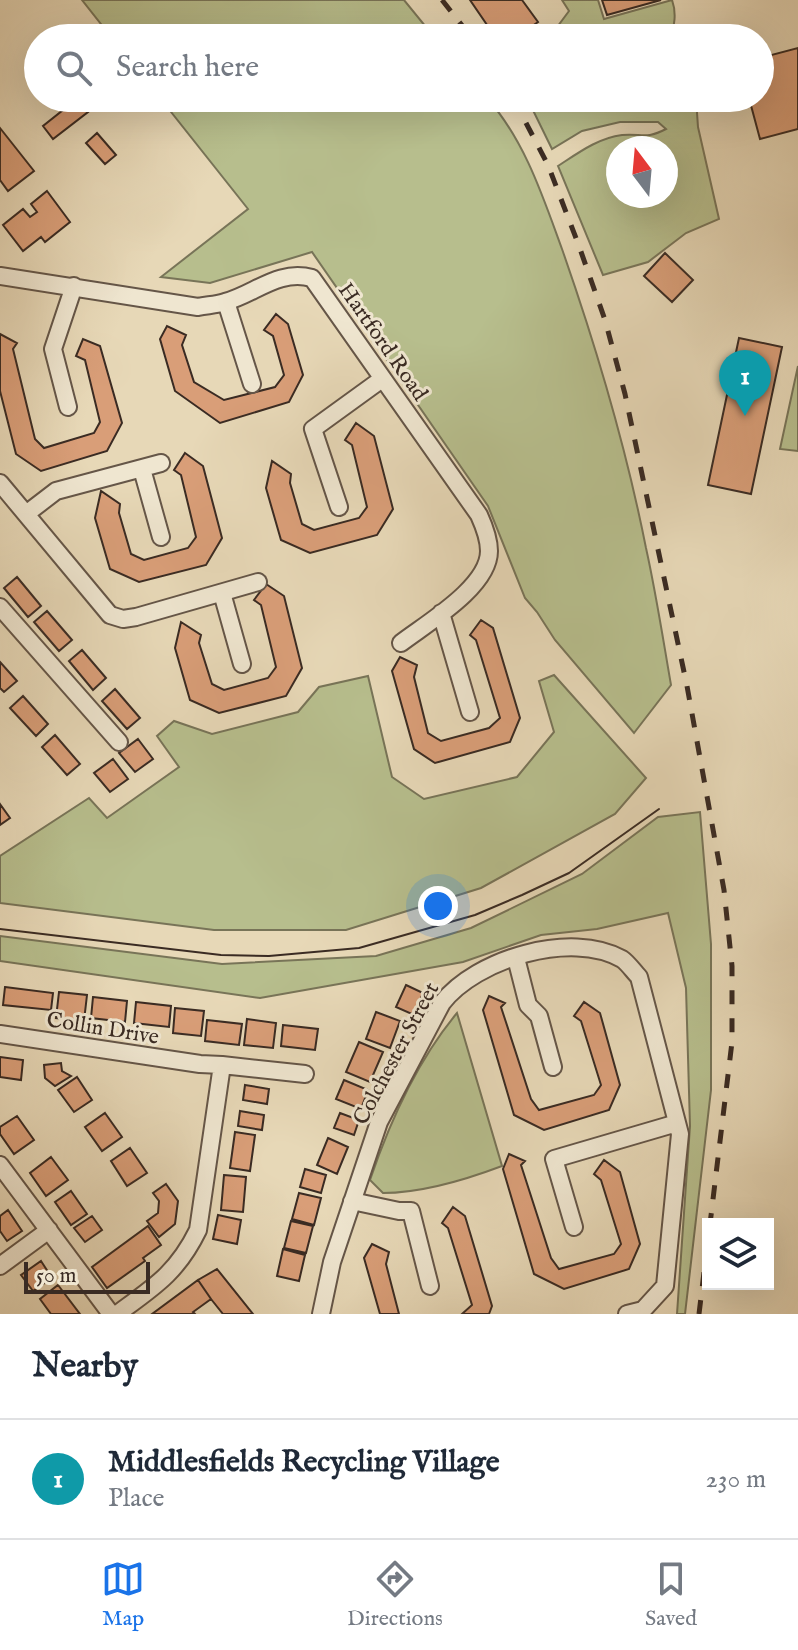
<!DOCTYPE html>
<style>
body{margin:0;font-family:"IM FELL English",serif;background:#f2f2f3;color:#1f2937}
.controls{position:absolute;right:24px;bottom:24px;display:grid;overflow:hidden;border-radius:0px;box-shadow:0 8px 32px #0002}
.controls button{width:72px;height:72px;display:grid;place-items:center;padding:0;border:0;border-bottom:2px solid #e0e1e3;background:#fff;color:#1f2937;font:40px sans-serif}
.compass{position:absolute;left:606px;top:136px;width:72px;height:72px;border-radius:50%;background:#fff;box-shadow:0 8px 32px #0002;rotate:344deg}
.scale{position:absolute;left:24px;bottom:20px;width:126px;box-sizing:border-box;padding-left:8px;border:4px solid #3a2b23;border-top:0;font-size:22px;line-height:28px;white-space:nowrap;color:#3a2b23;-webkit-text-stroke:6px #efe6d0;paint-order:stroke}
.you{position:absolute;left:438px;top:906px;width:28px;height:28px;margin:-20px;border:6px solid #fff;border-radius:50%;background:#1a73e8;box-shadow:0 0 0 12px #1a73e833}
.badge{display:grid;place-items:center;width:52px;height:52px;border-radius:50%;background:#1a73e8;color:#fff;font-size:26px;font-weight:700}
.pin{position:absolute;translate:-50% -66px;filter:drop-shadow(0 2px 4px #0008)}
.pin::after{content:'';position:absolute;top:42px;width:28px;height:24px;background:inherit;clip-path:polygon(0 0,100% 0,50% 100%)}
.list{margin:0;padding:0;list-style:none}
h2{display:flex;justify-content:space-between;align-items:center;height:104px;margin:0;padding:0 32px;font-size:34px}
h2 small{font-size:26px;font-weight:400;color:#747a83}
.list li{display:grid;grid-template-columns:52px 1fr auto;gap:24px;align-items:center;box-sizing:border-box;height:120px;padding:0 32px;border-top:2px solid #e0e1e3}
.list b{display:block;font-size:30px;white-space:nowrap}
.list p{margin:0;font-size:26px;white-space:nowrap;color:#747a83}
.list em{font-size:26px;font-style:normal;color:#747a83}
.icon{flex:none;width:44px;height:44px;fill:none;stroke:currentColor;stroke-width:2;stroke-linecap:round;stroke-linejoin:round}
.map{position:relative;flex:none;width:798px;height:1314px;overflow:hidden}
.search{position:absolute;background:#fff;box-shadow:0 8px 32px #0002;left:24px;right:24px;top:24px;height:88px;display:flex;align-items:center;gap:20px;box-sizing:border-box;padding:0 28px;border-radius:44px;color:#747a83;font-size:30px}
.sheet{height:224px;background:#fff}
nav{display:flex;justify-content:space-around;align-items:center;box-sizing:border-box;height:112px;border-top:2px solid #e0e1e3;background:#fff;font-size:22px;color:#747a83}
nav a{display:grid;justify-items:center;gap:4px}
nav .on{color:#1a73e8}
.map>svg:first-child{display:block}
</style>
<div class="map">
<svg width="798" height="1314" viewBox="0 0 798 1314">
<rect width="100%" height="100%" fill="#e7d8b7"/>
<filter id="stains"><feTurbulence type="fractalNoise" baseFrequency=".0025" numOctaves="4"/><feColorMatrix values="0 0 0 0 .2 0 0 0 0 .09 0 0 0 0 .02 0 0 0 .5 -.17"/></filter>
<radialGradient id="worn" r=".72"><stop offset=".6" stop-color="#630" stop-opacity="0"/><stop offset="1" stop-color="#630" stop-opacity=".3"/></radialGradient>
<path fill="#b7be8d" stroke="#787458" stroke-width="2" fill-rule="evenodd" d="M82 0H404L435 38H112Z
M562 0H598L604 19 672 0C676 11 676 28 668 38H549L569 11Z
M160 98H487C525 141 543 197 562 249 596 346 626 447 646 548 656 593 663 639 671 685L634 733 555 640 537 612 525 598 488 506 312 252 210 283 161 277 248 209Z
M527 98H631L633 100 637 98H696L698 127 719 219 686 233 648 262 603 275 558 166C578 153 598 138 622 135 642 133 645 140 666 129L658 122H620L582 131 552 149ZM618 148H666V196H618Z
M798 366V451L780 449Z
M554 675 646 778 615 814 481 888 346 930H214L0 903V856L89 798 107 818 179 767 157 736 174 721 212 734 298 712 319 687 368 676 392 777 424 799 517 777 554 732 539 681Z
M700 812 711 944V1090L685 1314H677L690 1126 686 988 668 913 597 929 541 935 463 962 260 998 0 961V936L222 964 376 956 471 928 582 874 658 817Z
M457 1013 502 1166C465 1180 423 1193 383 1193L370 1180C390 1121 417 1061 457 1013Z"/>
<path fill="#d99e78" stroke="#3a2b23" stroke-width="2" d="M470 0H522L538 22 515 38H496Z
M602 0H661L607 15Z
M798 48V129L760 139 749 98H760V58Z
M38 59V81L27 68Z
M77 99 88 112 53 139 43 126Z
M0 128 34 171 8 191 0 180Z
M97 133 116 155 105 164 86 143Z
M47 191 70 222 45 242 41 237 23 251 3 225 23 209 30 217 37 212 31 204Z
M665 253 693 280 672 302 644 276Z
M276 314 288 324 303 375 289 402 220 423 175 391 160 339 167 326 186 335 182 345 194 382 224 400 275 387 284 375 273 336 264 330Z
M0 334 17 343 13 349 35 439 44 448 94 433 100 422 85 360 76 356 83 339 100 346 122 423 107 451 41 471 16 454 0 391Z
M739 338 782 347 751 494 708 485Z
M356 423 374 436 393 509 377 535 310 553 281 540 266 488 272 461 291 474 290 483 302 524 314 530 359 518 367 507 352 445 345 440Z
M185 453 203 466 222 538 206 565 139 582 110 569 95 518 101 491 120 504 119 513 131 554 144 560 188 548 196 537 181 475 174 470Z
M17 577 41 606 28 617 4 588Z
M266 584 284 596 302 668 286 696 219 713 190 700 175 648 181 622 201 635 199 643 212 684 224 690 268 678 276 667 261 605 254 600Z
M47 611 72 640 59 651 34 622Z
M481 620 493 628 520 718 510 742 435 763 414 749 392 671 400 657 417 665 414 677 428 733 441 741 489 728 500 718 476 640 470 635Z
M82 650 106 678 93 690 69 661Z
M0 662 17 681 4 692 0 688Z
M115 689 140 718 127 729 102 701Z
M23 696 48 724 36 736 10 708Z
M55 735 80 764 67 775 42 747Z
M138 739 153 759 135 772 119 753Z
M113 759 128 779 110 792 94 773Z
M0 804 10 818 0 825Z
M406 985 423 993 414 1015 396 1007Z
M5 987 53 993 51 1010 3 1005Z
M59 992 87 995 84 1021 56 1018Z
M489 996 505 1003 501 1007 531 1099 539 1110 594 1095 601 1085 581 1021 574 1016 584 1002 600 1013 620 1085 609 1110 544 1130 514 1115 483 1010Z
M93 997 127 1001 125 1022 91 1018Z
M136 1002 171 1006 169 1027 134 1023Z
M175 1008 204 1011 201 1036 173 1033Z
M376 1012 400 1021 390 1048 366 1039Z
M247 1019 276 1023 273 1048 244 1045Z
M207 1020 242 1024 239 1045 205 1041Z
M283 1025 318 1029 315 1050 281 1046Z
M359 1042 383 1052 370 1082 346 1072Z
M0 1057 23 1060 21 1080 0 1077Z
M61 1063 62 1071 71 1076 55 1086 45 1078 44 1065Z
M77 1077 92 1100 74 1112 58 1090Z
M344 1080 368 1090 361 1109 336 1099Z
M245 1085 269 1089 267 1104 243 1100Z
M240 1111 264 1115 262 1130 238 1126Z
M105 1113 122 1137 102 1151 85 1127Z
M340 1113 359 1120 354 1135 334 1128Z
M17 1116 34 1140 14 1154 0 1134V1127Z
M235 1132 255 1135 250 1171 230 1168Z
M328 1138 348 1147 337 1174 317 1165Z
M130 1148 147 1173 127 1186 111 1161Z
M509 1154 525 1161 521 1165 551 1258 559 1269 614 1254 621 1244 601 1180 594 1174 604 1160 620 1172 640 1244 629 1269 564 1289 534 1274 503 1169Z
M51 1157 68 1180 46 1196 30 1173Z
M305 1169 326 1175 321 1193 300 1187Z
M224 1175 246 1177 243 1212 221 1210Z
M166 1184 178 1201 175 1224 159 1237 147 1221 158 1213 159 1201 153 1193Z
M71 1191 87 1214 71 1225 55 1202Z
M299 1193 321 1198 314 1225 292 1219Z
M453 1207 465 1216 492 1306 489 1314H462L472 1305 448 1228 442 1223Z
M8 1210 22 1231 7 1241 0 1231V1216Z
M218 1215 241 1220 237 1244 213 1239Z
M92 1216 102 1230 85 1242 74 1228Z
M291 1221 313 1226 306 1253 284 1248Z
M148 1226 161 1245 143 1258 145 1261 107 1288 92 1267Z
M372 1244 389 1252 386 1264 399 1314H380L364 1258Z
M283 1249 305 1255 299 1281 277 1276Z
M41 1261 52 1278 33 1291 21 1275Z
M217 1269 253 1314H223L211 1299 198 1280Z
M198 1280 211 1299 193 1312 195 1314H152Z
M58 1285 80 1314H51L40 1299Z"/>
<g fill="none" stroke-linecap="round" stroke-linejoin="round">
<g stroke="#655648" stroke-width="20">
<path id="street" d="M0 276 198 307C207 305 216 305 225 302 255 294 278 269 312 278L479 515C484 526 489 538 489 551 489 587 427 623 401 643
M226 302 252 384
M68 407 53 349 74 286
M142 469 161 537
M0 483 110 615 123 619 136 617 258 582
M339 507 313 429 382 379
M26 514 56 491 161 463
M222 593 242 664
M0 607 119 742
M441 613 470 712
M516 958 528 1005 539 1016 553 1067
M0 1034 200 1064 222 1065 198 1230C177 1273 154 1287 117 1314
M222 1065 305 1074
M0 1165 111 1314
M352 1201 399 1211H411L430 1286
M574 1227 554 1159 677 1123
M0 1266 49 1230
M321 1314 332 1262 379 1122 442 1003C476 959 571 930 622 959 628 963 634 972 639 977L680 1134 665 1286 643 1310 627 1314"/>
</g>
<use href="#street" stroke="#efe6d0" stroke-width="16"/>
<path stroke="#3a2b23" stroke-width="2" d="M0 929 221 955 269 956 359 948 475 915 522 895 569 873 659 809"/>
<path stroke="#3a2b23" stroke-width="5" stroke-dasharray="14 14" stroke-linecap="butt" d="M442 0 472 38
M513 98 548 165 579 246 605 320 625 394 687 686 724 890 732 966V1042L710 1224
M699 1314 708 1239"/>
</g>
<g text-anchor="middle" stroke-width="6" stroke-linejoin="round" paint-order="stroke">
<g font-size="22" fill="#3a2b23" stroke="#efe6d0">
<text transform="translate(384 341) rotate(55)" y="8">Hartford Road</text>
<text transform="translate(103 1027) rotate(9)" y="8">Collin Drive</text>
<text transform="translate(395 1053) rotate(-62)" y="8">Colchester Street</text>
</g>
</g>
<rect width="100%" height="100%" filter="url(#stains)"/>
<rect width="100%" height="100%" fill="url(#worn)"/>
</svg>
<div class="controls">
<button><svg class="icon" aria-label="layers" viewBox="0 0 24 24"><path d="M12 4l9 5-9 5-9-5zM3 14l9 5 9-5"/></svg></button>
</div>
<svg class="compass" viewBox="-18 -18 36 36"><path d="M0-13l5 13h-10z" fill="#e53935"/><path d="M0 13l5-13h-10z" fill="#747a83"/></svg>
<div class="scale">50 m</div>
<div class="you"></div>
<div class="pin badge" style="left:745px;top:416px;background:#0f9aa8">1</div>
<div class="search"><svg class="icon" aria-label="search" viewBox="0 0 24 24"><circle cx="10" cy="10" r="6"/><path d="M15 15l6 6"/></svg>Search here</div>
</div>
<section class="sheet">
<h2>Nearby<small></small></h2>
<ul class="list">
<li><span class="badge" style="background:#0f9aa8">1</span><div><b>Middlesfields Recycling Village</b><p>Place</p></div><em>230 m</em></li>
</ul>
</section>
<nav>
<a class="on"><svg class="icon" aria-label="map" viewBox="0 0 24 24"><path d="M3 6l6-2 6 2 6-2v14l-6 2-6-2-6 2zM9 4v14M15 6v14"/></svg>Map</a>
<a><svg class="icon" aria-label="directions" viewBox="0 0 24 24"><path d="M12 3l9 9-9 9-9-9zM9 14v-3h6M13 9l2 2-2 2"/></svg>Directions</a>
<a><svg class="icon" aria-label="saved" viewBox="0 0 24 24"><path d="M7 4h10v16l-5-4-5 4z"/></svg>Saved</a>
</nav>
